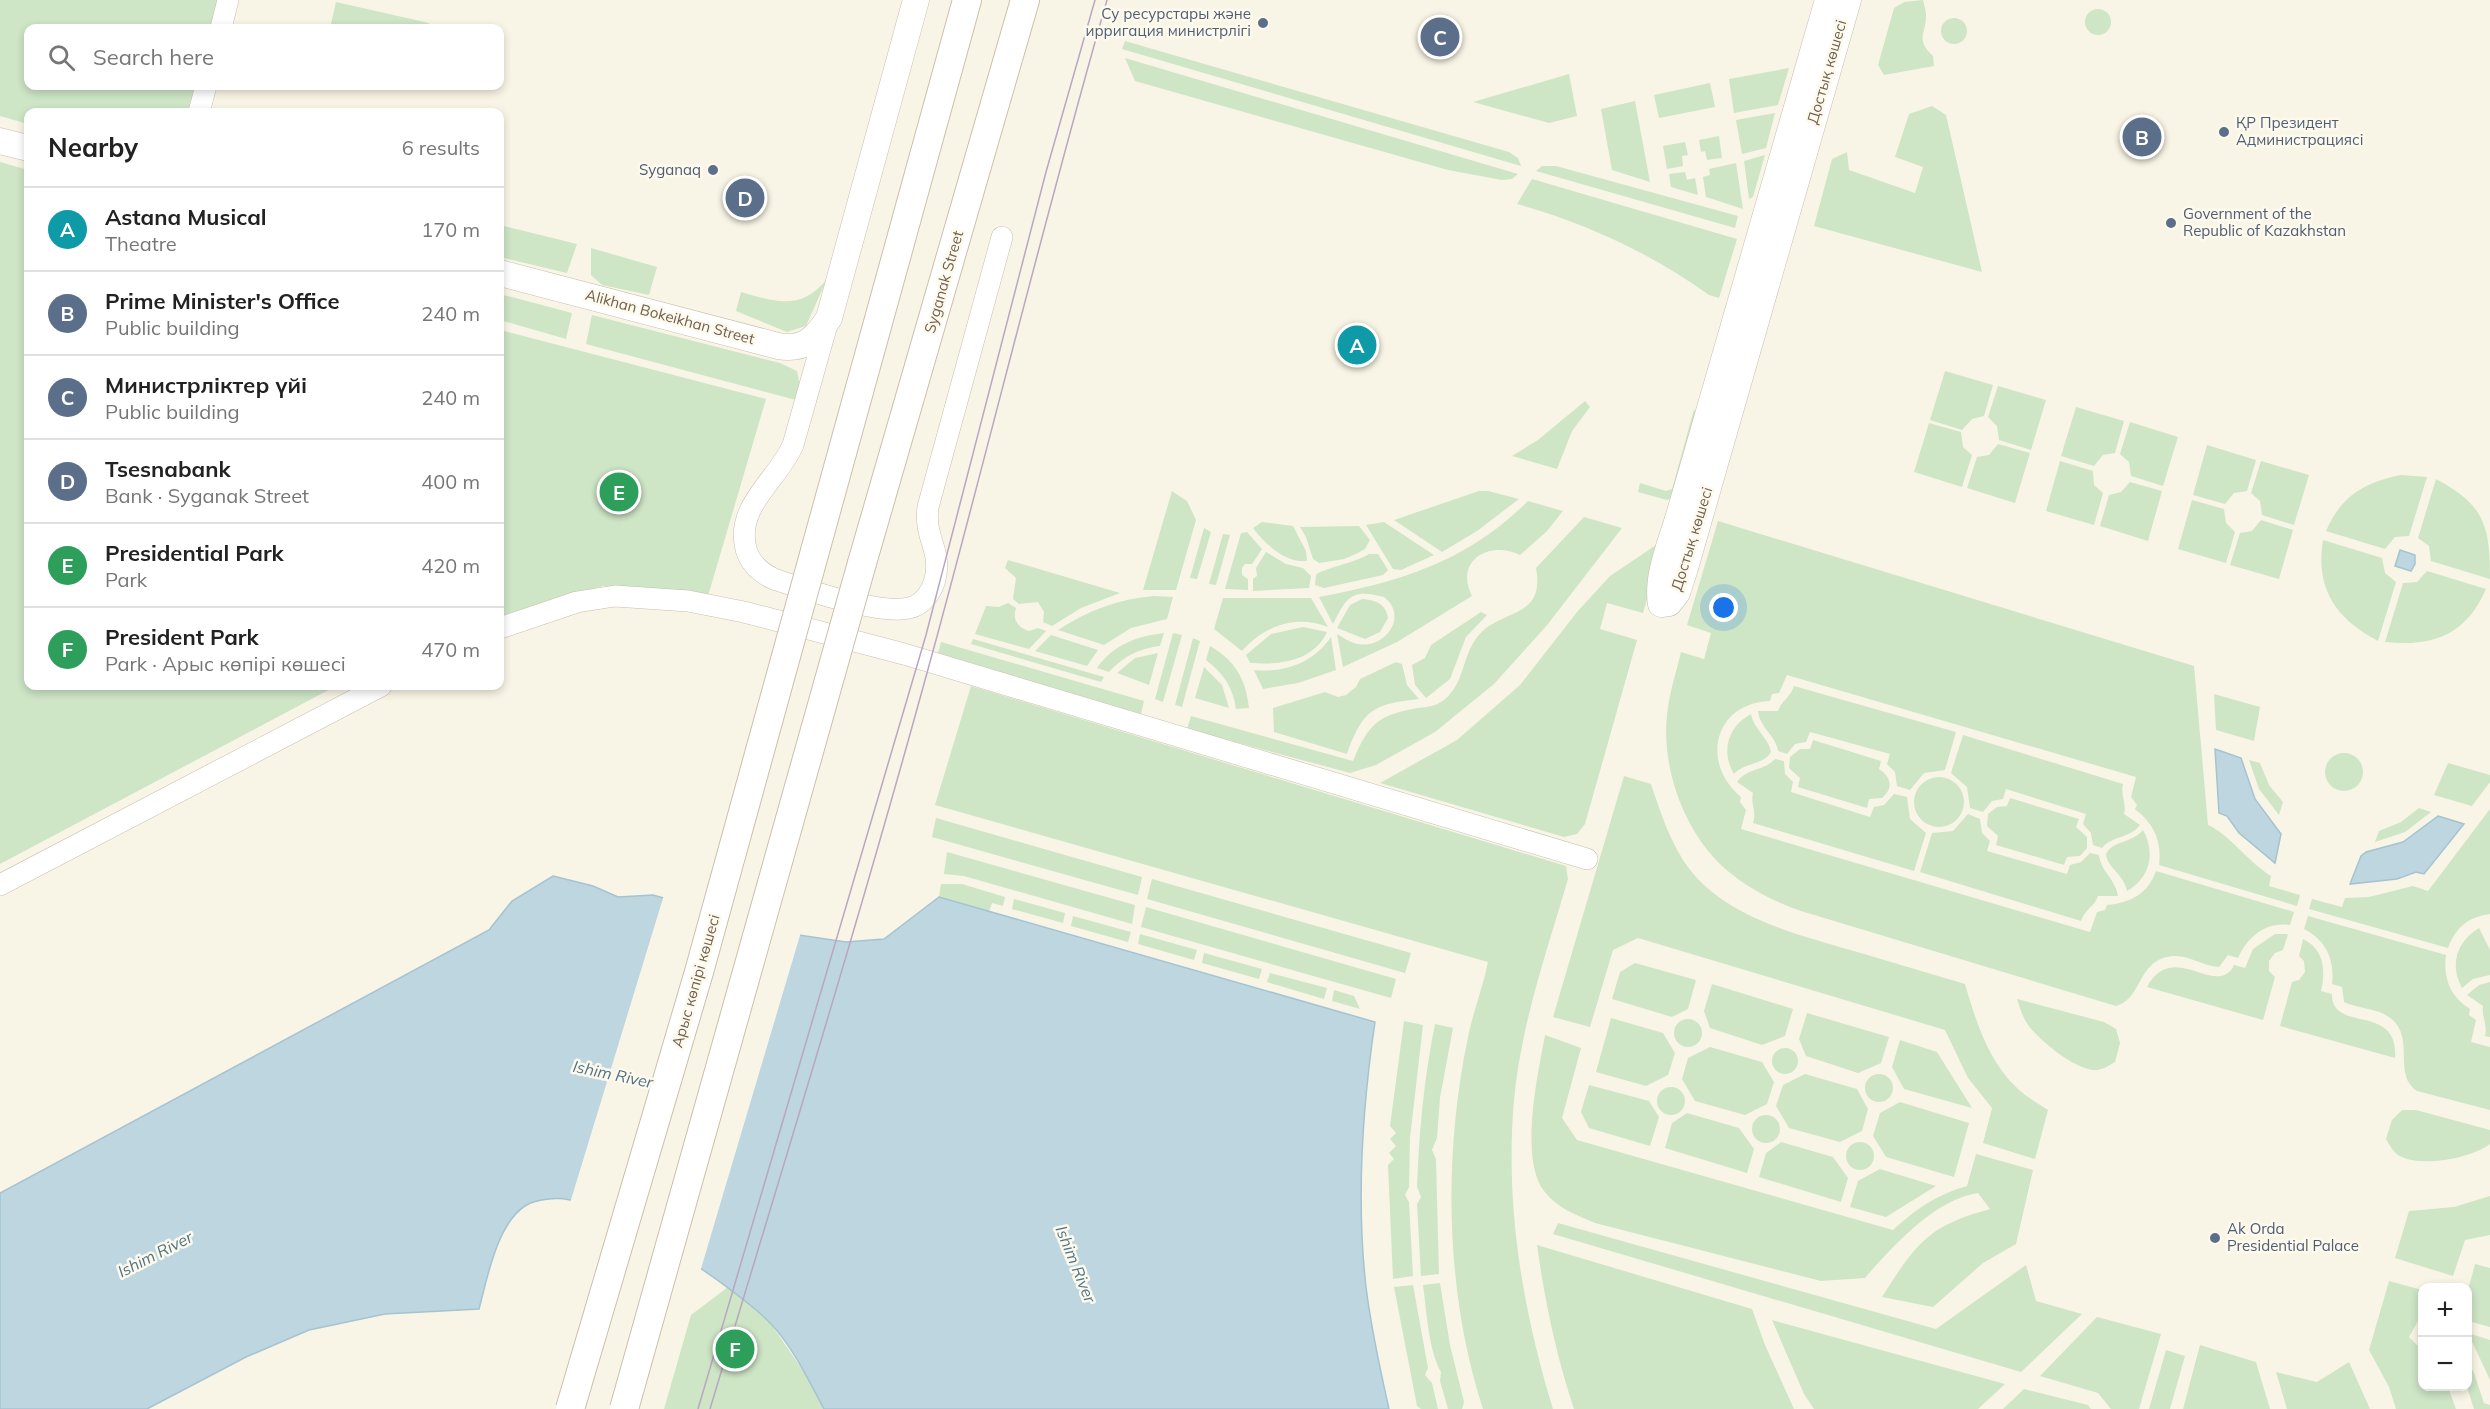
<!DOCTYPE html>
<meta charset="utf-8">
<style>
body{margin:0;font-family:Mulish,sans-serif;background:#f2f2f2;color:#222}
.controls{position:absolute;right:18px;bottom:18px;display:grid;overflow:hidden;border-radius:12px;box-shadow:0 3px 9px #0003}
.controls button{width:54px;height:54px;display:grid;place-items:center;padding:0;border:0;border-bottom:2px solid #e0e0e0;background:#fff;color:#222;font:30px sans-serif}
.you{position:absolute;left:1724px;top:608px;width:21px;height:21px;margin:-15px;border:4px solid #fff;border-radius:50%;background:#1a73e8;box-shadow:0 0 0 9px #1a73e833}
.badge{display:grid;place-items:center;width:39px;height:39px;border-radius:50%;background:#0f766e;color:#fff;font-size:20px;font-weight:700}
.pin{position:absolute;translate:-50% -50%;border:3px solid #fff;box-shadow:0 2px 6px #0006}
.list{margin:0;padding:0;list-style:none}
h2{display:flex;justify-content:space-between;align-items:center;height:78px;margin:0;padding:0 24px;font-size:26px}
h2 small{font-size:20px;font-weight:400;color:#767676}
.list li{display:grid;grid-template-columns:39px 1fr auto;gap:18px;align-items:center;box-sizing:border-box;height:84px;padding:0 24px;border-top:2px solid #e0e0e0}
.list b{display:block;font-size:22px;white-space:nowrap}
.list p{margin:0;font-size:20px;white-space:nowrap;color:#767676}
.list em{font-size:20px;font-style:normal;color:#767676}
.icon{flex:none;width:33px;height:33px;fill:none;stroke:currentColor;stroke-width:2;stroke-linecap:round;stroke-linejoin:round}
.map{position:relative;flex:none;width:2490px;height:1409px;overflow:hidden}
.search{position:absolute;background:#fff;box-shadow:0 3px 9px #0003;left:24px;top:24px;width:480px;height:66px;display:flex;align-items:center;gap:15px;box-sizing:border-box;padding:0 21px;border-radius:12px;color:#767676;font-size:22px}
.panel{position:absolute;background:#fff;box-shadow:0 3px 9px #0003;left:24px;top:108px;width:480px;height:582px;border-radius:12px}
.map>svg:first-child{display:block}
</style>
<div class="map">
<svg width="2490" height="1409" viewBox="0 0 2490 1409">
<rect width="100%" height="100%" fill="#f9f5e6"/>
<path fill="#cee5c6" d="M0 0H220L213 28H28V86H198L191 112H28V124L0 116Z
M1923 0C1924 5 1926 10 1926 15 1927 32 1914 39 1933 56L1934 66 1884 75 1878 65 1894 8 1904 2Z
M336 2 429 23 427 28H330Z
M2085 22a13 13 0 1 1 26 0a13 13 0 1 1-26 0Z
M1941 31a13 13 0 1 1 26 0a13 13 0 1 1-26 0Z
M1125 41 1509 152 1518 158 1521 166 1122 49Z
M1125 58 1518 174 1512 179 1502 180 1448 170 1135 81Z
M1789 68 1778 105 1734 113 1729 79Z
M1569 74 1577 116 1549 123 1473 102Z
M1710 83 1715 107 1659 118 1654 95Z
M1635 101 1650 182 1612 170 1601 109Z
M1932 106 1946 115 1982 272 1814 226 1832 159 1847 152 1849 170 1915 193 1923 167 1895 157 1909 114Z
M1775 113 1766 148 1742 154 1736 120Z
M1719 136 1722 158 1707 160 1705 151 1701 152 1699 140Z
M1685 142 1688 155 1682 156 1683 166 1667 169 1663 146Z
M1765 155 1753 197 1749 199 1744 161Z
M0 162 28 170V686H336L0 864Z
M1736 163 1743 209 1706 197 1703 177 1710 175 1709 169Z
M1542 166H1556L1738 216 1735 228 1536 171Z
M1685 172 1687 180 1695 178 1698 195 1671 187 1669 174Z
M1532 179 1737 239 1719 298 1709 295C1650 253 1588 224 1517 204Z
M500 225 577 244 567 273 500 257Z
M591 248 657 267 649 295 602 285 591 275Z
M827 279 806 326 787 332 736 311 741 292C776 302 801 311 827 279Z
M500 294 572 313 566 339 500 320Z
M592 315 780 363 797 371 800 386 796 400 586 344Z
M500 330 766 399 708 596 603 586 500 616Z
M1945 371 1993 385 1984 416 1972 419 1962 430 1930 420Z
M1998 386 2046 400 2031 450 1999 440 1997 426 1988 417Z
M1585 401 1590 407 1572 431 1557 469 1512 456 1538 440Z
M2076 407 2124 421 2115 453 2103 455 2094 466 2061 456Z
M1694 409 1698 421 1679 494 1667 500 1638 492 1640 483 1666 491 1672 489Z
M2130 422 2178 437 2163 486 2131 476 2129 462 2120 454Z
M1929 423 1961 432 1963 447 1972 455 1962 487 1914 472Z
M1998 444 2030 453 2015 503 1967 488 1977 457 1989 455Z
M2207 445 2256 460 2247 491 2234 493 2225 504 2193 495Z
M2060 461 2093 471 2094 485 2103 493 2094 525 2046 511Z
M2261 461 2309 475 2294 525 2262 515 2260 501 2251 493Z
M2401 475 2427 477 2409 536 2395 537 2385 549 2326 531C2341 496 2365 482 2401 475Z
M2436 479C2485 505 2490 526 2490 579L2431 561 2429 546 2418 538Z
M2130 482 2162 491 2148 541 2100 526 2109 495 2121 492Z
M1172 491 1187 501 1196 520 1176 590H1143Z
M1479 491H1488L1519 499 1477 531 1442 552 1394 520Z
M2192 500 2224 509 2226 523 2235 532 2226 563 2178 549Z
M1528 501 1563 511 1547 531 1520 555C1489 540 1454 561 1472 596L1397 642 1343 667 1337 634C1344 638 1351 643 1358 644 1385 649 1409 616 1384 597 1351 588 1347 597 1333 624L1319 597C1400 582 1468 561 1528 501Z
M1584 517 1622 528 1548 624 1494 684 1435 732 1376 765 1350 773 1187 729 1191 716 1353 761C1369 723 1378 715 1418 708 1428 707 1436 706 1444 700 1464 684 1462 659 1475 640 1497 607 1546 622 1536 568Z
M2261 520 2293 530 2279 579 2230 565 2240 533 2252 531Z
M1718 521 2194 666 2208 825C2228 833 2248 862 2271 876L2269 886 2300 895 2297 906 2159 865C2162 841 2154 824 2135 809L2137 805 2131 797 2136 777 1787 675 1779 693 1772 694 1770 701C1714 703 1700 763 1741 797L1740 802 1746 810 1741 829 2090 932 2097 912 2105 910 2107 905C2130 903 2148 894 2156 871L2294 912 2290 925C2266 921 2247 937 2238 958L2228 955 2219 967C2203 966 2189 955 2173 956 2137 959 2143 999 2116 1006L1801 911C1775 902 1751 890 1729 872 1686 837 1661 770 1667 715 1669 694 1676 673 1681 652L1704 659 1711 633 1687 625Z
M1262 522 1293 526 1306 551 1307 561C1285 563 1265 544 1253 528Z
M1384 522 1434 555 1401 570 1393 569 1366 525Z
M1359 526 1370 540 1365 549 1358 553 1344 559 1319 563 1313 559 1306 537 1300 527Z
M1204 528 1211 532 1197 579 1190 578Z
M1247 532 1262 549 1252 564H1245L1242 568V575L1248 579V590L1225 589 1241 533Z
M1223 534 1230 535 1216 585 1209 584Z
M1665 539 1643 613 1607 603 1600 629 1637 640 1585 824 1577 834 1564 837 1380 783 1457 740 1520 685 1577 612 1610 576Z
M2323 540 2382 558 2385 573 2396 582 2378 641C2336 619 2315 589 2323 540Z
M1266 552 1286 564 1303 568 1311 576 1309 588 1253 591V579L1257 576 1256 568Z
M1369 554H1378L1388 570 1383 575 1324 588 1315 585 1316 575C1321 569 1355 563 1369 554Z
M1008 560 1120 593 1081 608 1052 626 1043 622 1044 612 1038 602 1019 604 1013 599 1016 578 1005 568Z
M2427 571 2486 589C2466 635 2433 647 2385 642L2403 583 2417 582Z
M1154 596 1173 597 1167 619 1131 628 1104 645 1058 630C1088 610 1119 599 1154 596Z
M1223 598H1311L1328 627C1296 614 1264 626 1242 651L1214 629Z
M1362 599C1376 600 1386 604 1388 618L1380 632 1365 639 1337 628 1350 605Z
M1008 603 1016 608C1012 620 1018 627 1029 631L1038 628 1046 631 1029 649 975 634 986 606 999 607Z
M1481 612 1487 615 1466 637 1450 679 1426 698 1415 685 1412 665 1425 658 1431 645Z
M1303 627 1327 632C1313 662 1279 665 1250 663L1246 655 1271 634Z
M1164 633 1160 646C1138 649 1124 656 1109 672L1097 668C1113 645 1137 636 1164 633Z
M1173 633 1182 635 1163 702 1155 699Z
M1051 635 1098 650 1087 666 1035 651Z
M1331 637 1336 670 1298 683 1263 689 1254 670C1285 673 1313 663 1331 637Z
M1193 638 1200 641 1182 707 1175 705Z
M973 639 1104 677 1101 682 971 644Z
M941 642 1144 701 1141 714 938 653Z
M1210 646C1236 661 1246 680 1249 708L1236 709C1233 687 1223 673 1206 660Z
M1158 653 1149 685 1117 673 1135 658Z
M1396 662 1402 664 1407 685 1419 699C1374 704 1363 709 1347 754L1274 732 1273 708 1325 692 1338 697 1346 695 1356 687 1360 679Z
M1204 667 1222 685 1229 708 1195 698Z
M971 686 1566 866 1568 879C1547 951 1521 1024 1514 1100 1505 1205 1522 1308 1553 1409H1483C1445 1292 1443 1157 1468 1037 1473 1012 1483 987 1488 962L935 805Z
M1794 686 1956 732 1945 770 1924 773 1910 790 1897 786 1895 772 1887 764 1890 754 1810 732 1806 742 1795 744 1787 754 1778 751C1776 735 1760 729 1758 711H1778C1781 701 1791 697 1794 686Z
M2214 694 2260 707 2254 741 2216 730Z
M1751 714C1754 730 1769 738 1771 752 1764 765 1745 762 1734 774 1721 752 1727 727 1751 714Z
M1963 735 2123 784C2120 795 2127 803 2124 814L2140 825C2129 839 2113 835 2102 848L2093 845 2091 833 2083 824 2086 814 2006 789 2003 799 1992 801 1983 812 1970 808 1967 787 1951 773Z
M1813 740 1881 761 1879 769C1891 777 1894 788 1882 798L1869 799 1867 808 1798 787 1800 778 1789 768 1790 757 1800 749H1810Z
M2325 772a19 19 0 1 1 38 0a19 19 0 1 1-38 0Z
M1775 759 1784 761 1785 774 1793 782 1791 792 1870 817 1874 807 1884 805 1894 794 1907 797 1910 819 1926 833 1914 871 1753 823C1757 811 1750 803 1753 793L1737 782C1748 767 1763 772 1775 759Z
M2249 760 2260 763 2269 785 2283 802 2279 815 2259 789Z
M2448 763 2490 775V782L2472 806 2434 795Z
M1624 776 1651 784C1660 811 1668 836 1683 860 1720 917 1794 933 1854 951 1891 962 1928 973 1965 984 1976 1021 1988 1061 2017 1088 2026 1097 2038 1103 2048 1110L2035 1159 1983 1143 1992 1108 1968 1078 1945 1030 1638 938 1613 950 1590 1027 1553 1017Z
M1914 802a25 25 0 1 1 50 0a25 25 0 1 1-50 0Z
M2010 798 2079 819 2076 827 2087 837V848L2080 856 2067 857 2064 865 1996 845 1998 836 1987 826 1988 814 1997 807 2007 806Z
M2419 808 2431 812 2405 832 2375 842 2379 831 2401 822Z
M2490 809V914C2468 917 2456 927 2448 948L2309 909 2312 899 2342 907 2345 898 2369 897 2413 886 2428 891Z
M1968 814 1980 819 1982 833 1990 841 1987 851 2067 874 2070 865 2081 862 2090 853 2099 855C2101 872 2115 878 2118 896H2098C2095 906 2085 909 2081 921L1920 872 1932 833 1953 831Z
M936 818 1142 877 1138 895 932 837Z
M2143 830C2156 853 2150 878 2127 891 2124 874 2107 868 2106 854 2112 841 2132 843 2143 830Z
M947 852 1135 905 1132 924 964 876 944 874Z
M1152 879 1411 953 1405 973 1147 899Z
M941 884H962L1005 897 1003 906 992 903 989 912 939 897Z
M1014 899 1065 913 1063 923 1012 909Z
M1146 907 1396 979 1391 998 1141 927Z
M1073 916 1131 932 1128 942 1071 926Z
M2308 916 2446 955C2443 978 2450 997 2470 1009L2469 1015 2476 1020 2471 1042 2490 1047V1110L2417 1091C2390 1072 2420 1033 2384 1014 2372 1008 2356 1008 2344 1002L2342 987 2332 984C2335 960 2326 940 2304 929Z
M2479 928 2490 950V975L2473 979 2462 988C2449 965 2457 941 2479 928Z
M1140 934 1197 950 1194 960 1138 944Z
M2275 934H2288L2283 950 2275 953 2269 961V971L2275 977 2263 1020 2147 987C2173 938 2217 1000 2234 965L2245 968 2253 949Z
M2303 939C2324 949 2326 970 2321 991L2332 994C2331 1034 2399 1002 2395 1058L2280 1026 2292 982 2299 980 2305 972 2304 961 2299 956Z
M1204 953 1262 969 1259 979 1202 963Z
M1635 963 1696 980 1688 1009 1672 1017 1612 999 1620 972Z
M1270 973 1327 988 1324 999 1267 982Z
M2490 982V1037L2485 1036C2488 1024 2481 1016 2483 1006L2467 995 2479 985Z
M1712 984 1793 1009 1785 1036 1762 1045 1710 1028 1704 1011Z
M1334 990 1354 996 1360 1009 1332 1001Z
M2017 999 2104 1022 2116 1029 2120 1043 2115 1062C2108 1066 2101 1071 2093 1070 2073 1068 2040 1041 2028 1025 2023 1018 2020 1008 2017 999Z
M1807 1013 1889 1037 1881 1063 1858 1073 1806 1056 1799 1039Z
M1611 1018 1663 1033 1675 1053 1668 1075 1646 1086 1596 1072Z
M1674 1033a14 14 0 1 1 28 0a14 14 0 1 1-28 0Z
M1404 1021 1423 1025 1410 1138 1409 1187 1405 1195 1409 1202 1413 1276 1393 1279 1388 1165 1394 1159 1389 1153 1396 1146 1390 1139 1396 1133 1390 1126Z
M1435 1024 1453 1028 1440 1098 1437 1138 1432 1150 1436 1159 1439 1274 1421 1276 1417 1204 1421 1197 1417 1187C1419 1132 1424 1078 1435 1024Z
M1545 1035 1581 1048 1562 1118 1577 1140 1893 1230C1916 1209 1936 1195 1967 1186L1976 1154 2033 1170 2016 1244 1983 1263 1933 1307 1882 1297C1916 1244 1927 1226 1990 1209L1978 1193C1935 1199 1892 1247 1865 1278L1821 1281 1595 1223C1576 1215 1557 1208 1544 1191 1519 1158 1538 1074 1545 1035Z
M1900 1040 1937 1052 1972 1108 1904 1089 1892 1067Z
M1710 1047 1762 1062 1774 1082 1767 1104 1745 1115 1695 1101 1682 1079 1688 1058Z
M1772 1061a13 13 0 1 1 26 0a13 13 0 1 1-26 0Z
M1805 1074 1857 1089 1868 1109 1862 1131 1840 1142 1789 1128 1776 1106 1783 1085Z
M1865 1088a14 14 0 1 1 28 0a14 14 0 1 1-28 0Z
M1589 1085 1649 1101 1659 1117 1650 1146 1589 1128 1581 1112Z
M1657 1101a14 14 0 1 1 28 0a14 14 0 1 1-28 0Z
M1900 1102 1969 1123 1954 1177 1886 1157 1873 1136 1880 1113Z
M2402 1110H2416L2490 1130V1144C2472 1158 2424 1167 2402 1157 2394 1154 2390 1146 2386 1139L2392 1120Z
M1687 1113 1739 1128 1754 1149 1747 1173 1665 1148 1672 1123Z
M1752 1129a14 14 0 1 1 28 0a14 14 0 1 1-28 0Z
M1781 1142 1833 1157 1848 1178 1841 1202 1759 1177 1766 1153Z
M1846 1156a14 14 0 1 1 28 0a14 14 0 1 1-28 0Z
M1880 1169 1936 1186 1886 1217 1850 1207 1858 1181Z
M2490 1196V1235L2465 1240 2453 1276 2395 1258 2409 1211 2454 1207Z
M1558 1223 1936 1329 2026 1265 2036 1301 2082 1314 2021 1372 1553 1234Z
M1537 1245 1752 1309 1765 1345 1794 1409H1574C1556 1355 1545 1302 1537 1245Z
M2475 1264 2490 1268V1327L2468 1321V1290Z
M2389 1281 2422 1290V1324L2418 1321 2409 1337 2422 1350V1386L2448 1387 2456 1409H2396L2389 1387 2369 1350Z
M1440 1283 1450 1345 1464 1402 1462 1409H1448L1440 1381 1441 1372C1428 1348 1427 1313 1423 1285Z
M1413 1285 1428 1368 1425 1375 1432 1383 1438 1409H1421L1417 1406 1394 1287Z
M728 1287 771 1324 806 1375 824 1409H664L691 1315Z
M2097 1317 2161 1334 2139 1409H2111L2098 1393 2040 1376Z
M1772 1320 2005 1384 1978 1409H1814L1804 1394Z
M2468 1333 2490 1340V1380Z
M2200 1345 2256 1362 2270 1409H2183Z
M2166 1350 2185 1356 2170 1409H2149Z
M2468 1361 2474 1373 2484 1403 2490 1405V1409H2474L2467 1387Z
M2349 1362 2370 1409H2287L2276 1372 2317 1382Z
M2024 1389 2088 1405 2091 1409H2003Z"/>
<path fill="#bdd6e0" stroke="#a5c3d1" stroke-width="1.5" d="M2400 550 2415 555V564L2411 571 2395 566Z
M2215 749 2241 758 2255 799 2281 834 2275 863 2239 833 2227 816 2219 813Z
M2438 816 2464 824 2424 874 2416 872 2397 879 2350 884 2361 856 2366 852 2403 842Z
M553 876 593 886 618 897 653 895 792 934 846 942 884 939 939 897 1375 1022C1362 1110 1356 1199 1366 1287 1371 1328 1380 1369 1389 1409H824C809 1381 793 1347 771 1324 738 1289 615 1207 570 1200 557 1197 536 1199 525 1206 497 1224 487 1279 479 1309L385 1314 309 1330 246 1357 147 1409H0V1193L489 930 512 901Z"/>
<path fill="#f9f5e6" d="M664 895 801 932 700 1272 601 1212 570 1203Z"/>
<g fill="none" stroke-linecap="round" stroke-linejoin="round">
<g stroke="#c9beae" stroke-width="22">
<path id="minor" d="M221 28 228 0
M199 112 206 86
M828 321 793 445C778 480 735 506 746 549 750 563 761 573 774 579 804 589 879 615 909 608 924 605 934 589 936 574 940 548 924 537 928 507L1002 237
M500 628 577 602 615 596 688 601 744 612 904 654 1587 859
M0 885 381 686"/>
</g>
<g stroke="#c9beae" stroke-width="27">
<path id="tertiary" d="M1828 0 1680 512C1672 541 1656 575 1661 604L1669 603 1677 593 1685 568 1848 0
M0 141 28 148
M500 273 778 346C804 351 816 338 829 318L916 0"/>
</g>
<g stroke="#ccbfac" stroke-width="30">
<path id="secondary" d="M815 551 967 0
M862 563 1025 0"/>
</g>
<use href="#minor" stroke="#fff" stroke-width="21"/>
<use href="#tertiary" stroke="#fff" stroke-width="26"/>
<use href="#secondary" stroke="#fff" stroke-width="28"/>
<path stroke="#b9a6c1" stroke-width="1.5" d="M698 1409 926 635 1046 172 1095 0
M710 1409C787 1153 866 898 936 640 994 426 1046 212 1107 0"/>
<g stroke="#ccbfac" stroke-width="30" stroke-linecap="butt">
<path id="secondary-bridge" d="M570 1409 699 972 815 551
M624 1409 862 563"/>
</g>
<use href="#secondary-bridge" stroke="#fff" stroke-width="28"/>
</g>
<g fill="#5c6f8a" stroke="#fdf9ec" stroke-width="2">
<circle cx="1263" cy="23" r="6"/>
<circle cx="2224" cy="132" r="6"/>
<circle cx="713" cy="170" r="6"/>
<circle cx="2171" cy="223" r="6"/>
<circle cx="2215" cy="1238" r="6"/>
</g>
<g text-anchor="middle" stroke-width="5" stroke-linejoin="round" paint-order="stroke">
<g font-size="15" fill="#4e5e75" stroke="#fdf9ec" text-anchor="start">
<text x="1251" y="19" text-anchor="end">Су ресурстары және<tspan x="1251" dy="17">ирригация министрлігі</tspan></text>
<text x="2236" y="128">ҚР Президент<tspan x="2236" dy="17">Администрациясі</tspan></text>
<text x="701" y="175" text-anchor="end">Syganaq</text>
<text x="2183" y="219">Government of the<tspan x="2183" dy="17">Republic of Kazakhstan</tspan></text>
<text x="2227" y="1234">Ak Orda<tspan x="2227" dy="17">Presidential Palace</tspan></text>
</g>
<g font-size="15" fill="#6f5f4e" stroke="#fdf9ec">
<text transform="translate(1827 72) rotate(-74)" y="5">Достық көшесі</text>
<text transform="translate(944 282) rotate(-74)" y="5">Syganak Street</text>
<text transform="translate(670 317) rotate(15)" y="5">Alikhan Bokeikhan Street</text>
<text transform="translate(1692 539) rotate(-73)" y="5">Достық көшесі</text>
<text transform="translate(696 981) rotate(-74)" y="5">Арыс көпірі көшесі</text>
</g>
<g font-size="16" font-style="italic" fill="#4e7487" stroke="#fdf9ec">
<text transform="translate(613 1074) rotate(12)" y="6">Ishim River</text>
<text transform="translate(155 1254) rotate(-27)" y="6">Ishim River</text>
<text transform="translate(1076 1264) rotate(68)" y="6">Ishim River</text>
</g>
</g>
</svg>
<div class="controls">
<button>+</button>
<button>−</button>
</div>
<div class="you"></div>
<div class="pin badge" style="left:1357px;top:345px;background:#0f9aa8">A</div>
<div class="pin badge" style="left:2142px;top:137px;background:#5c6f8a">B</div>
<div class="pin badge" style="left:1440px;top:37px;background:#5c6f8a">C</div>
<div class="pin badge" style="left:745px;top:198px;background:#5c6f8a">D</div>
<div class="pin badge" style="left:619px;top:492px;background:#2e9e5b">E</div>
<div class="pin badge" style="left:735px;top:1349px;background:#2e9e5b">F</div>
<div class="search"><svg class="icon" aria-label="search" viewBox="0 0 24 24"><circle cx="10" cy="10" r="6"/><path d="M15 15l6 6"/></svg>Search here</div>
<section class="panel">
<h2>Nearby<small>6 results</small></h2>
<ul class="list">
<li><span class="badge" style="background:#0f9aa8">A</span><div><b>Astana Musical</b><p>Theatre</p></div><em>170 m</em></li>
<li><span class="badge" style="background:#5c6f8a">B</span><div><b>Prime Minister's Office</b><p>Public building</p></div><em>240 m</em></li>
<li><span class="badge" style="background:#5c6f8a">C</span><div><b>Министрліктер үйі</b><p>Public building</p></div><em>240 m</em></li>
<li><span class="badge" style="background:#5c6f8a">D</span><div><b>Tsesnabank</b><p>Bank · Syganak Street</p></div><em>400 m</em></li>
<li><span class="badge" style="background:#2e9e5b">E</span><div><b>Presidential Park</b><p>Park</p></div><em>420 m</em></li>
<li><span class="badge" style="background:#2e9e5b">F</span><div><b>President Park</b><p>Park · Арыс көпірі көшесі</p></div><em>470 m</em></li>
</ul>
</section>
</div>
